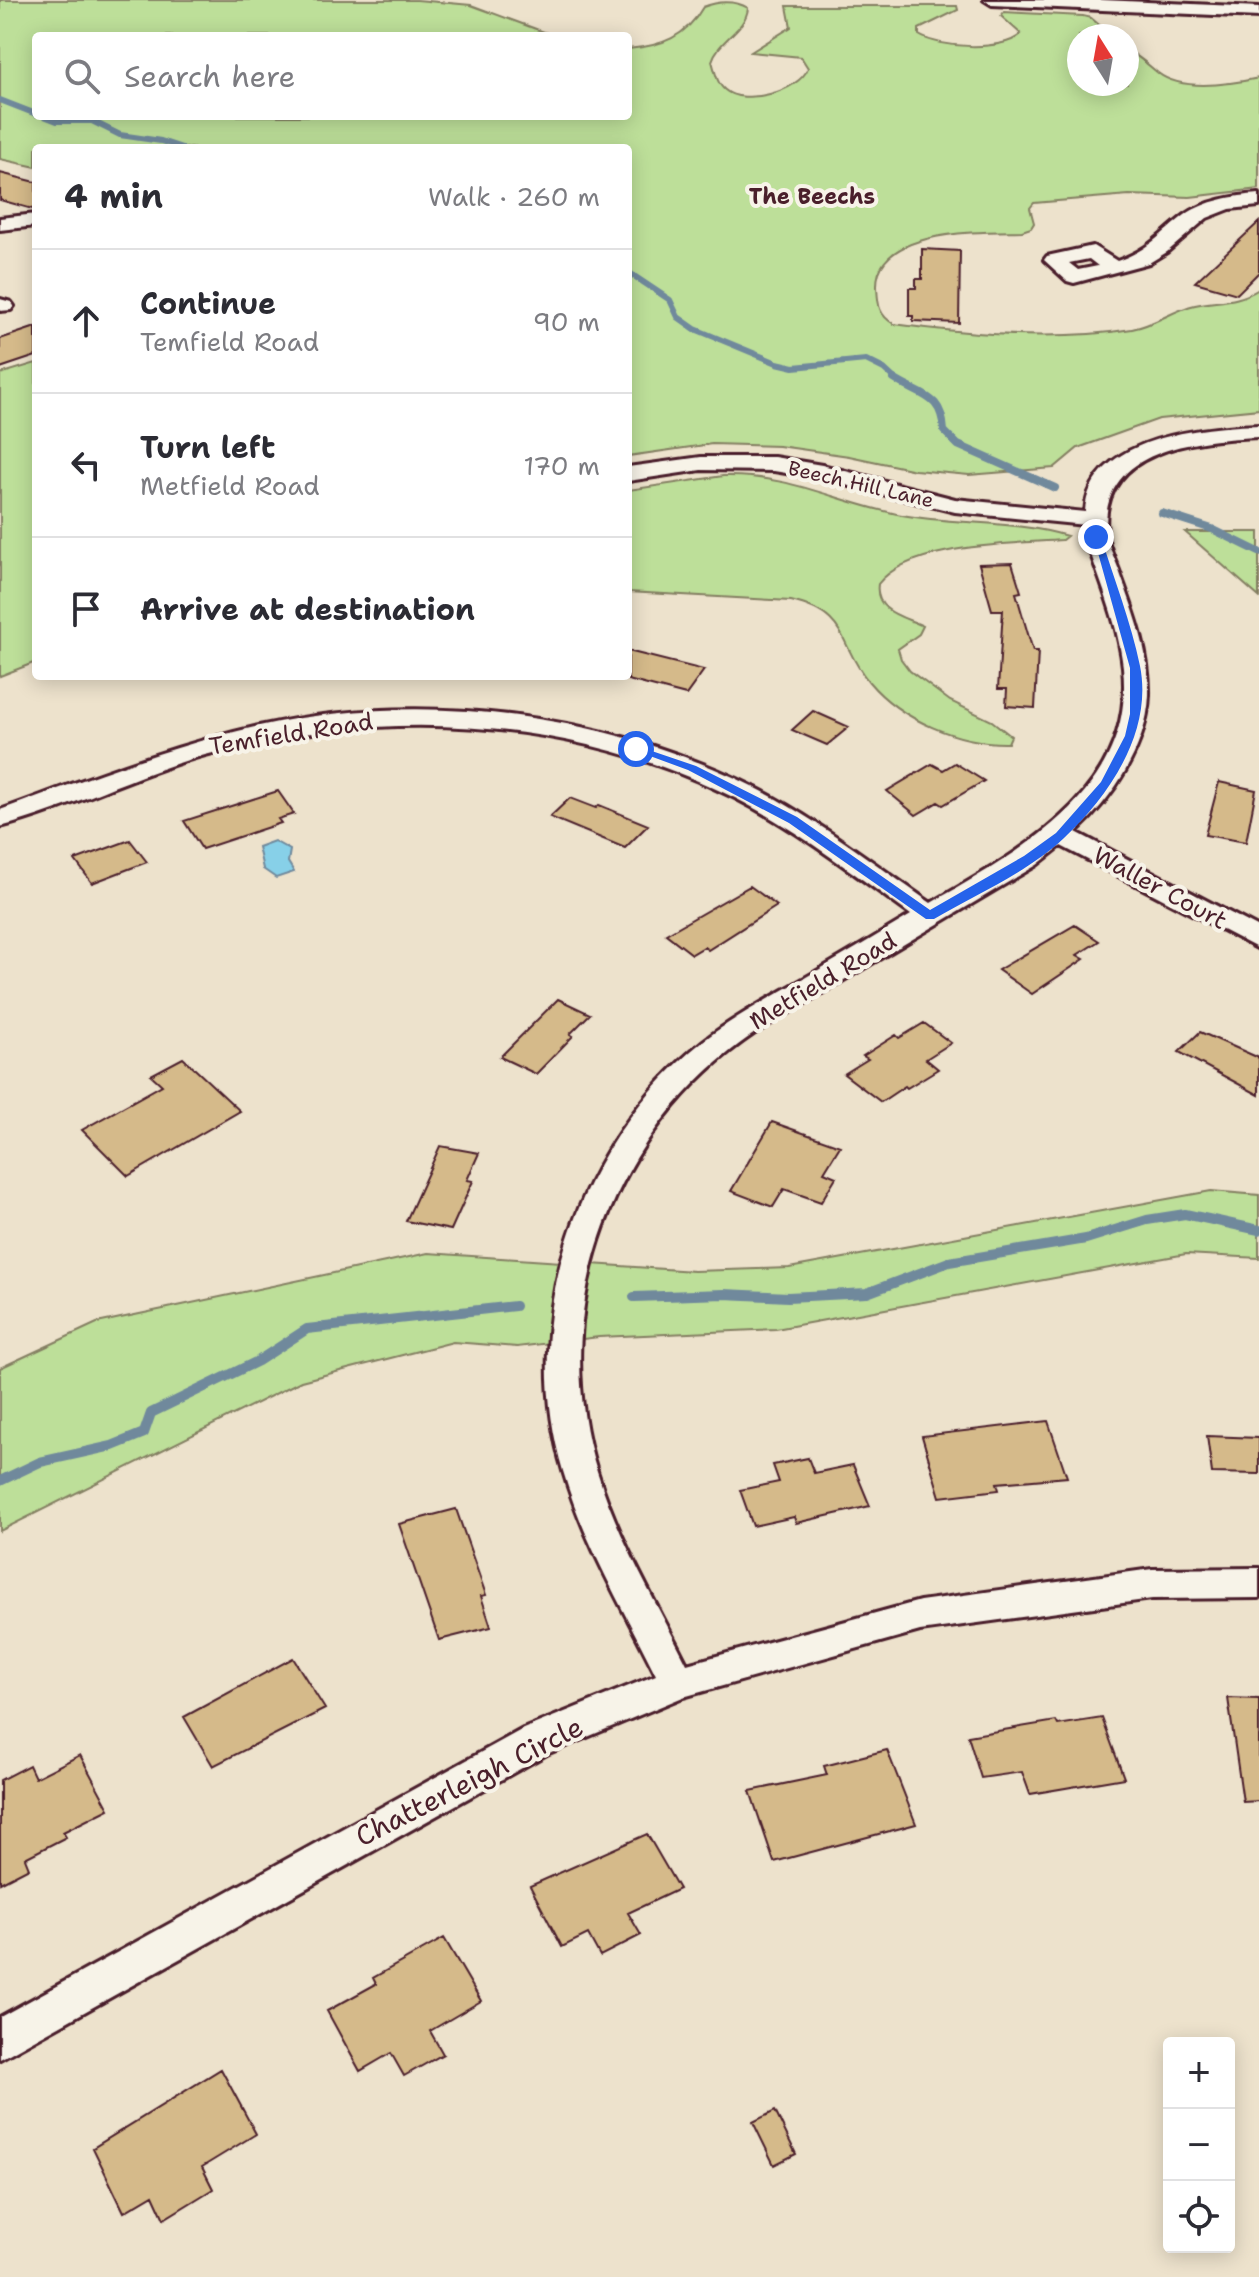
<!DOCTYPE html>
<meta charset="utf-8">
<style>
body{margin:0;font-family:"Shantell Sans",sans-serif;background:#f7f7f7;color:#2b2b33}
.controls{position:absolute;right:24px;bottom:24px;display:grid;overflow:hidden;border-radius:8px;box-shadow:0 4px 20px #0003}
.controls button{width:72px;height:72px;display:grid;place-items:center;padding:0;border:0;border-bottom:2px solid #e1e1e2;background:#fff;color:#2b2b33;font:40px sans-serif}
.compass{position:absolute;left:1067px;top:24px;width:72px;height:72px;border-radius:50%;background:#fff;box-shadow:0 4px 20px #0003;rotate:349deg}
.stop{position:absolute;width:24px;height:24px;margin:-18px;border:6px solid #2563eb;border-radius:50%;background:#fff}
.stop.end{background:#2563eb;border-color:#fff;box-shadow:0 2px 8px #0008}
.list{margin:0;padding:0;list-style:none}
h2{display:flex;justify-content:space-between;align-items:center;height:104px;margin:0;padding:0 32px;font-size:34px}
h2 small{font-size:26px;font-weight:400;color:#7c7c81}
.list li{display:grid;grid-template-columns:52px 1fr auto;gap:24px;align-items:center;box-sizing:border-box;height:144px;padding:0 32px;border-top:2px solid #e1e1e2}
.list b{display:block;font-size:30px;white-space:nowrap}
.list p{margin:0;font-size:26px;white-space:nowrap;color:#7c7c81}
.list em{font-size:26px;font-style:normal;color:#7c7c81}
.icon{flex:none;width:44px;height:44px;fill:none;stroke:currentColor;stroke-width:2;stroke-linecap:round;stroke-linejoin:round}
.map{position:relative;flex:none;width:1259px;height:2277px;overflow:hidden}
.search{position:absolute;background:#fff;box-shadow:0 4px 20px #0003;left:32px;top:32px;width:600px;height:88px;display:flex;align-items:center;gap:20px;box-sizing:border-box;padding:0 28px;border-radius:8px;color:#7c7c81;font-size:30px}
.panel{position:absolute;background:#fff;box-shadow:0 4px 20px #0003;left:32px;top:144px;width:600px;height:536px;border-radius:8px}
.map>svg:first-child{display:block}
</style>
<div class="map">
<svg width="1259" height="2277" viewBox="0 0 1259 2277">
<rect width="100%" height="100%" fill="#ede2cc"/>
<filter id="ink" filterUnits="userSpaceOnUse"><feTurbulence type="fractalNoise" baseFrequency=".0125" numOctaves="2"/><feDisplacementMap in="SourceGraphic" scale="16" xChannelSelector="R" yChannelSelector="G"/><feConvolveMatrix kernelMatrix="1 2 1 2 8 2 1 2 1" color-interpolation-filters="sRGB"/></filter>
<g filter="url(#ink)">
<path fill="#bddf99" stroke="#847f62" stroke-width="2" d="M0 0H417L471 5 555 36H36V116H628V49C662 46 686 37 703 7 718 1 735 0 748 8 746 30 718 40 712 61 715 71 717 84 725 90 743 106 799 92 808 68L801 57 751 52 791 27 787 6H957L958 10 919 29V35C939 48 1003 52 1021 34L1001 16 1004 12 1083 16 1091 18 1112 36H1079V84H1127V50C1140 57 1147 64 1158 73 1182 92 1231 84 1259 78V189L1190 197 1129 195 1034 203 1030 208 1034 223 1031 228 1022 231C984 232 875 228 877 287 878 304 878 315 894 324 967 334 1060 341 1132 329 1155 325 1173 310 1195 305 1218 300 1237 303 1259 289V409L1159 419 1078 448 1054 468 969 475 915 470 849 456 779 446 712 444 628 456V148H36V167L0 159Z
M36 363V662L0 676V374Z
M723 476C789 474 839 503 902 515 956 525 1014 520 1067 536L1062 540C1014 544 908 544 878 584 874 613 905 617 923 626L919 634 898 649 901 659 910 671 950 701 992 721 1011 736 1008 743C959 744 901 720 869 682 837 643 850 615 791 601L628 592V490Z
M1185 532H1259V597Z
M1211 1191 1259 1195V1258L1186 1254 776 1329 599 1337 517 1347 453 1342 301 1381 0 1531V1368L97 1323 428 1253 694 1271 789 1268Z"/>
<path fill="#87d0e8" stroke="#6f899c" stroke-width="2" d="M274 841 290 850 288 862 294 872 276 878 263 869 258 847Z"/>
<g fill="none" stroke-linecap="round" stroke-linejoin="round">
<path stroke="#6f899c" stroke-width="6" d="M0 100 36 114
M44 116 57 121H92L120 135 161 141 182 148
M628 272 670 300 678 317 695 329 777 363 794 367 866 360 884 369 897 381"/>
<path stroke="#6f899c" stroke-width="8" d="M894 379C922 397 942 394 944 431L958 445 1055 488
M1162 513 1212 529 1259 552"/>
<path stroke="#6f899c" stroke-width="10" d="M634 1297 724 1294 788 1297 867 1293 949 1262 1086 1239 1147 1220 1185 1214 1259 1230
M0 1481 40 1462 112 1446 144 1433 151 1413 258 1361 307 1329 515 1306"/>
</g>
<path fill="#d5ba8a" stroke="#4a1f2b" stroke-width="2" d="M0 173 36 182V210L0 200Z
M1259 222V272L1237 294 1195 282Z
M922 249 960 251 959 323 913 321V316H909V288H916V279H922Z
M36 327V356L0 368V339Z
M1012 563 1021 592 1016 593 1033 651H1038L1035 708 1006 706 1007 689H998L1003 610H992L979 564Z
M628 651 704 670 686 695 628 680Z
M813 711 849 727 827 745 792 730Z
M955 763 984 781 943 805 938 802 916 815 887 791 932 764 943 770Z
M1219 782 1256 790 1246 842 1205 835Z
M278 791 294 814 278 819 281 823 202 849 184 821Z
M570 798 596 808 599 805 648 825 625 848 550 817Z
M130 840 147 862 92 883 75 860Z
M750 886 777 906 708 950 704 947 692 954 666 934Z
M1075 925 1099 941 1077 955 1084 959 1032 994 998 970Z
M558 999 590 1014 570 1034 573 1036 536 1074 500 1057Z
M924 1023 951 1043 926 1059 938 1069 907 1088 905 1086 881 1102 844 1074 868 1059 863 1056 896 1035 899 1038Z
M1200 1032 1259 1058V1095L1179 1052Z
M183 1058 240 1111 128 1176 82 1130 162 1085 151 1075Z
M772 1122 840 1146 824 1172 836 1177 821 1202 784 1189 773 1207 731 1191Z
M440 1146 479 1153 467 1180 473 1181 451 1230 406 1221Z
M1048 1421 1067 1477 997 1483 999 1490 940 1497 922 1436Z
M1207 1436 1259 1438V1474L1212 1473Z
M808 1458 814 1473 853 1465 870 1506 796 1523 794 1517 753 1526 740 1490 779 1482 773 1465Z
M456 1509 486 1595 481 1596 491 1627 439 1640 399 1524Z
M293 1658 325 1709 213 1766 184 1717Z
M1228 1698 1259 1699V1801L1243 1802Z
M1102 1718 1124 1778 1030 1794 1022 1772 981 1778 968 1736 1056 1721 1058 1725Z
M887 1750 916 1824 774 1862 750 1791 827 1775 824 1766Z
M80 1755 109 1809 63 1832 66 1837 25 1858 29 1868 0 1883V1780L29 1765 35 1778Z
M647 1834 679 1889 628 1913 641 1935 600 1956 588 1934 562 1947 530 1886Z
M444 1938 481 2001 430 2031 443 2054 404 2076 391 2053 360 2071 327 2011 376 1984 373 1978Z
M221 2069 256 2134 202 2167 213 2189 164 2219 153 2195 124 2212 93 2148Z
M775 2111 796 2154 774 2165 753 2122Z"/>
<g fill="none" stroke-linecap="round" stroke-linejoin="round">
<g stroke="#4a1f2b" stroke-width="6">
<path id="street" d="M984 0H1102L1259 7V17L992 5Z
M1259 194V206L1230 209 1207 218 1167 252 1149 263 1074 283 1067 281 1044 260 1047 256 1093 246 1117 261C1149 250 1160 234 1185 215 1206 200 1234 196 1259 194ZM1089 259 1098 266 1078 270 1069 263Z
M36 214V226L0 230V218Z
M0 299 11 302 14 306 11 310 0 311Z
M1259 425V437C1196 440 1096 448 1107 536 1109 549 1117 563 1121 576 1135 614 1150 654 1149 695 1147 747 1113 798 1076 832L1259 928V949L1061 846 1037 865 755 1033C614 1128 546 1307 597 1471 618 1539 655 1600 687 1664L920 1601 1152 1569 1259 1568V1598L1152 1599 920 1631 683 1697 549 1753 0 2059V2017L523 1729 656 1675C623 1608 584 1543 563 1471 517 1316 578 1141 703 1041 734 1017 768 999 801 980 838 959 874 937 911 915 854 874 798 830 735 798 571 716 380 707 205 755 135 774 70 809 0 827V810C86 779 170 746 259 726 421 690 606 713 754 787 817 819 873 863 931 903 1022 850 1136 791 1123 667 1118 622 1099 579 1085 537V525L955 512 822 479 774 471 701 470 628 481V467L701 457H774L822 465 955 499 1085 512C1090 436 1203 427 1259 425Z"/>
</g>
<use href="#street" fill="#f7f3e8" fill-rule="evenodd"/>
</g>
</g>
<path fill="#2563eb" d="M1093 535 1101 537C1114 579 1131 622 1140 666 1153 731 1110 795 1064 838 1028 872 977 894 934 919H926L789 823 688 770 631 749 640 747 696 766 797 817 930 910 1024 856 1056 833 1101 782 1125 736 1130 714V668Z"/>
<g text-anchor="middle" stroke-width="8" stroke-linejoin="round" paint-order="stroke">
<g font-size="20" fill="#4a1f2b" stroke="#f7f3e8">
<text transform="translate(861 484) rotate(13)" y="7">Beech Hill Lane</text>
</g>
<g font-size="22" font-weight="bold" fill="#4a1f2b" stroke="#f7f3e8">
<text x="812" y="204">The Beechs</text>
</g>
<g font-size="24" fill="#4a1f2b" stroke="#f7f3e8">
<text transform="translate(291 734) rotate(-9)" y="8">Temfield Road</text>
<text transform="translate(1160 888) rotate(28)" y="8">Waller Court</text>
<text transform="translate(823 981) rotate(-31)" y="8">Metfield Road</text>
</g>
<g font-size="28" fill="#4a1f2b" stroke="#f7f3e8">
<text transform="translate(469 1781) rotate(-27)" y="10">Chatterleigh Circle</text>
</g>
</g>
</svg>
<div class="controls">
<button>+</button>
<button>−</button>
<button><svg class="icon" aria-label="locate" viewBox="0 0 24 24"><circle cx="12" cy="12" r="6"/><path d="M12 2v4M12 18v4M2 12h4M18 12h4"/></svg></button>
</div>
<svg class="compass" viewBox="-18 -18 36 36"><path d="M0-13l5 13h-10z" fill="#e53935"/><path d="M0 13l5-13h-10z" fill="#7c7c81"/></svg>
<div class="stop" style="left:636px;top:749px"></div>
<div class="stop end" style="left:1096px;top:537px"></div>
<div class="search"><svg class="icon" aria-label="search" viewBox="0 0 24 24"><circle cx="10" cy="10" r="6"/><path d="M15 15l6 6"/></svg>Search here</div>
<section class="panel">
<h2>4 min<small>Walk · 260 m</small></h2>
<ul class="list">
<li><svg class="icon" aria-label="ahead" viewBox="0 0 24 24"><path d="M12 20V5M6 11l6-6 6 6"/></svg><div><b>Continue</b><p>Temfield Road</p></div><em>90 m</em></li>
<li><svg class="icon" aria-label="left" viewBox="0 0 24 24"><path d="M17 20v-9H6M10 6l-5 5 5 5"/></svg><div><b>Turn left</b><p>Metfield Road</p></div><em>170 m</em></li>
<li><svg class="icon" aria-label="arrive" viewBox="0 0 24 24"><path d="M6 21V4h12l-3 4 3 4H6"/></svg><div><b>Arrive at destination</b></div></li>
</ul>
</section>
</div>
